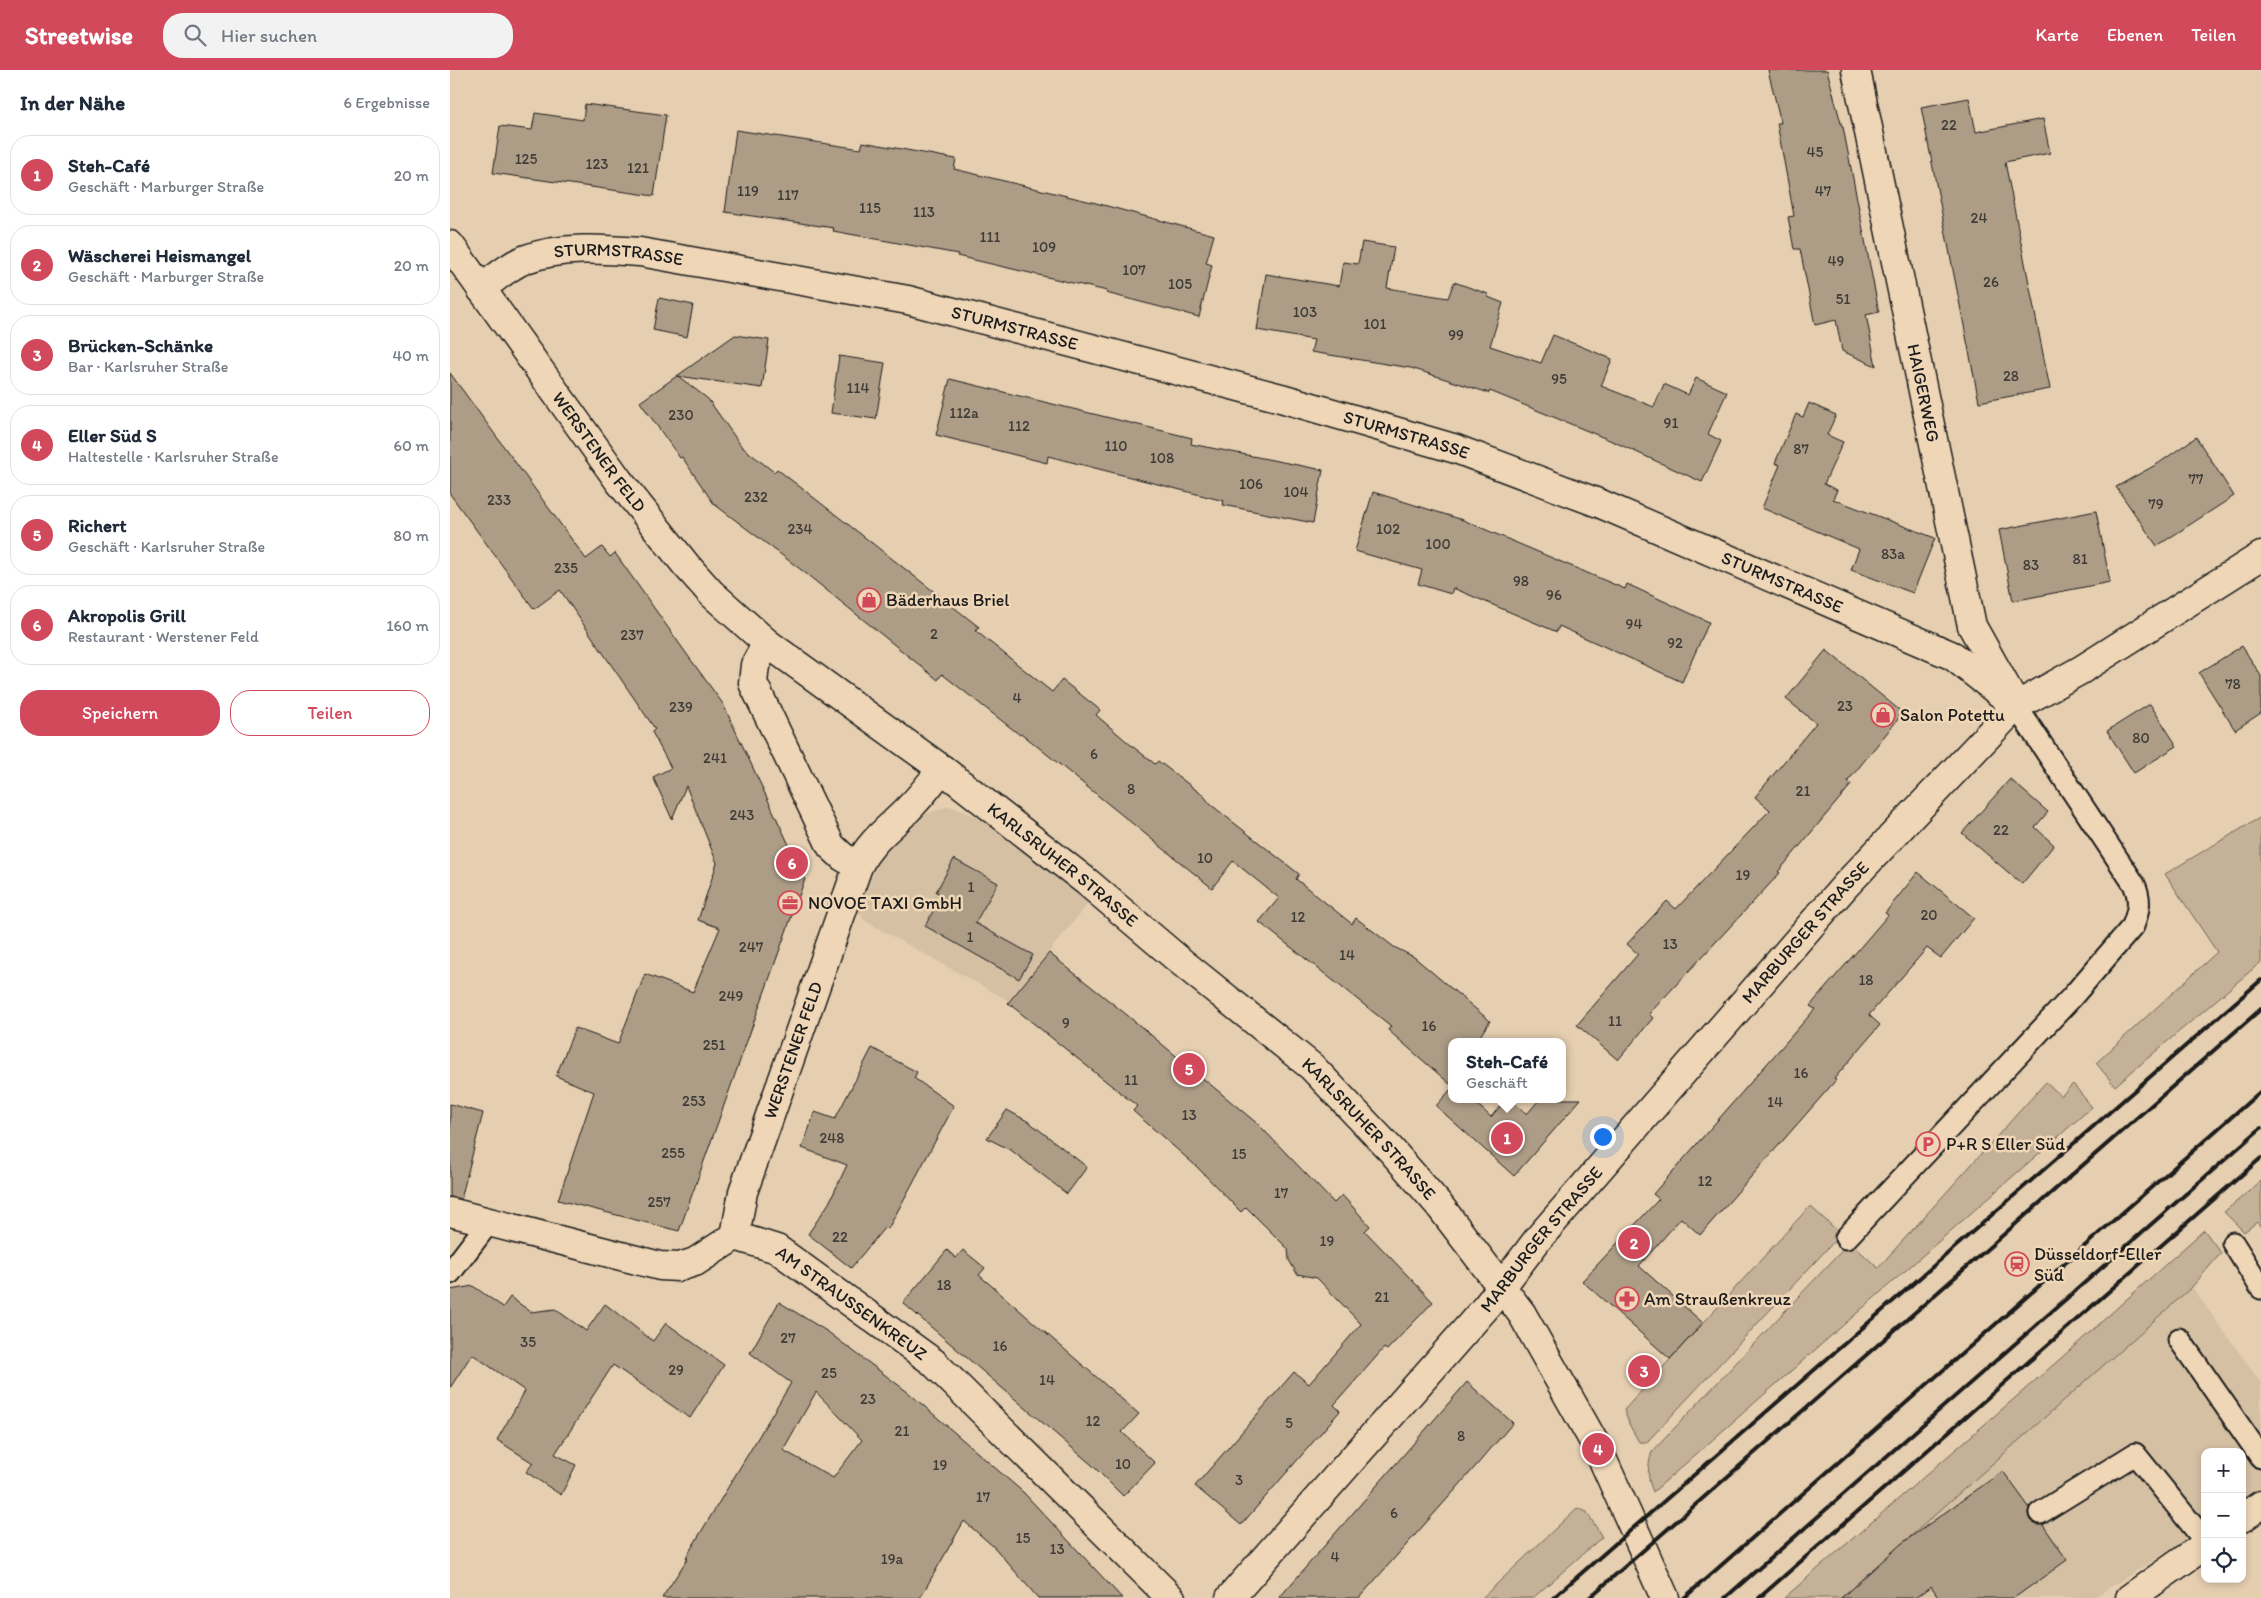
<!DOCTYPE html>
<html lang="de">
<meta charset="utf-8">
<style>
body{margin:0;font-family:Itim,sans-serif;background:#f2f2f3;color:#1f2937}
.controls{position:absolute;right:15px;bottom:15px;display:grid;overflow:hidden;border-radius:10px;box-shadow:0 2px 8px #0003}
.controls button{width:45px;height:45px;display:grid;place-items:center;padding:0;border:0;border-bottom:1px solid #e0e1e3;background:#fff;color:#1f2937;font:25px sans-serif}
.you{position:absolute;left:1152px;top:1066px;width:18px;height:18px;margin:-12px;border:4px solid #fff;border-radius:50%;background:#1a73e8;box-shadow:0 0 0 8px #1a73e833}
.badge{display:grid;place-items:center;width:32px;height:32px;border-radius:50%;background:#d1495b;color:#fff;font-size:16px;font-weight:700}
.pin{position:absolute;translate:-50% -50%;border:2px solid #fff;box-shadow:0 1px 5px #0006}
.popup{position:absolute;left:998px;top:968px;width:118px;height:65px;box-sizing:border-box;display:grid;place-content:center;border-radius:10px;background:#fff;filter:drop-shadow(0 1px 4px #0005);font-size:16px;white-space:nowrap;color:#747a83}
.popup b{font-size:19px;color:#1f2937}
.popup::after{content:'';position:absolute;left:50%;top:100%;margin-left:-10px;border:10px solid transparent;border-top-color:#fff}
.list{margin:0;padding:0;list-style:none}
h2{display:flex;justify-content:space-between;align-items:center;height:65px;margin:0;padding:0 20px;font-size:21px}
h2 small{font-size:16px;font-weight:400;color:#747a83}
.list li{display:grid;grid-template-columns:32px 1fr auto;gap:15px;align-items:center;box-sizing:border-box;height:80px;margin:0 10px 10px;padding:0 10px;border:1px solid #e0e1e3;border-radius:20px}
.list b{display:block;font-size:19px;white-space:nowrap}
.list p{margin:0;font-size:16px;white-space:nowrap;color:#747a83}
.list em{font-size:16px;font-style:normal;color:#747a83}
.actions{display:flex;gap:10px;padding:15px 20px}
.actions a{flex:1;padding:11px 0;border:1px solid #d1495b;border-radius:20px;text-align:center;font-size:18px;color:#d1495b}
.actions .main{background:#d1495b;color:#fff}
.icon{flex:none;width:28px;height:28px;fill:none;stroke:currentColor;stroke-width:2;stroke-linecap:round;stroke-linejoin:round}
.map{position:relative;flex:none;width:1811px;height:1528px;overflow:hidden}
header{display:flex;align-items:center;gap:30px;box-sizing:border-box;height:70px;padding:0 25px;background:#d1495b;color:#fff}
header strong{font-size:24px}
nav{display:flex;gap:28px;margin-inline-start:auto;font-size:18px}
.search{width:350px;height:45px;background:#f2f2f3;display:flex;align-items:center;gap:12px;box-sizing:border-box;padding:0 18px;border-radius:20px;color:#747a83;font-size:19px}
main{display:flex}
aside{flex:1;background:#fff}
.map>svg:first-child{display:block}
</style>
<header>
<strong>Streetwise</strong>
<div class="search"><svg class="icon" aria-label="search" viewBox="0 0 24 24"><circle cx="10" cy="10" r="6"/><path d="M15 15l6 6"/></svg>Hier suchen</div>
<nav><a>Karte</a><a>Ebenen</a><a>Teilen</a></nav>
</header>
<main>
<aside>
<h2>In der Nähe<small>6 Ergebnisse</small></h2>
<ul class="list">
<li><span class="badge">1</span><div><b>Steh-Café</b><p>Geschäft · Marburger Straße</p></div><em>20 m</em></li>
<li><span class="badge">2</span><div><b>Wäscherei Heismangel</b><p>Geschäft · Marburger Straße</p></div><em>20 m</em></li>
<li><span class="badge">3</span><div><b>Brücken-Schänke</b><p>Bar · Karlsruher Straße</p></div><em>40 m</em></li>
<li><span class="badge">4</span><div><b>Eller Süd S</b><p>Haltestelle · Karlsruher Straße</p></div><em>60 m</em></li>
<li><span class="badge">5</span><div><b>Richert</b><p>Geschäft · Karlsruher Straße</p></div><em>80 m</em></li>
<li><span class="badge">6</span><div><b>Akropolis Grill</b><p>Restaurant · Werstener Feld</p></div><em>160 m</em></li>
</ul>
<div class="actions"><a class="main">Speichern</a><a>Teilen</a></div>
</aside>
<div class="map">
<svg width="1811" height="1528" viewBox="0 0 1811 1528">
<rect width="100%" height="100%" fill="#e6cfb0"/>
<filter id="ink" filterUnits="userSpaceOnUse"><feTurbulence type="fractalNoise" baseFrequency=".02" numOctaves="2"/><feDisplacementMap in="SourceGraphic" scale="10" xChannelSelector="R" yChannelSelector="G"/><feConvolveMatrix kernelMatrix="1 2 1 2 8 2 1 2 1" color-interpolation-filters="sRGB"/></filter>
<g filter="url(#ink)">
<path fill="#d5c0a4" d="M499 736 536 750 640 831 559 931 415 851 399 829 449 753Z
M1742 1217 1811 1313V1423L1792 1435V1382H1755V1458L1643 1528H1391Z"/>
<path fill="#c4b197" stroke="#70665a" d="M1811 747V892L1665 1016 1646 993 1767 882 1715 804Z
M1596 1012 1611 1026 1623 1014 1642 1037 1203 1422C1197 1407 1197 1397 1202 1382L1400 1172 1428 1198Z
M1811 1111V1157L1807 1152 1794 1162 1774 1142Z
M1360 1136 1391 1164 1197 1372H1189L1180 1356 1174 1340Z
M1754 1160 1771 1183 1742 1217 1391 1528H1334L1610 1289Z
M1127 1438 1137 1442 1152 1467 1083 1528H1032Z"/>
<path fill="#ad9d87" stroke="#1c1c1c" fill-rule="evenodd" d="M1318 0H1377L1392 57H1393L1429 242 1416 245 1426 296 1392 281 1386 250 1365 255 1350 179H1344L1338 147 1344 146 1327 53H1331Z
M1519 28 1526 62 1593 49 1600 83 1555 92 1600 319 1529 332 1471 37Z
M135 34 216 45 204 126 43 103 50 56 82 60 85 43 133 50Z
M286 60 411 79 413 72 506 89 504 99 646 133 764 165 756 193 762 195 749 247 656 223 657 221 507 186 508 184 383 161 384 158 275 142Z
M912 172 944 177 937 218 998 228 1004 212 1038 224V227L1053 233 1040 276 1091 293 1103 265 1162 289 1151 316 1204 337 1214 314 1238 325 1246 308 1277 322 1258 364 1271 371 1252 412 1162 371 1040 321 1039 323 961 298 861 282 864 270 807 260 816 204 889 216 893 192 908 194Z
M209 228 243 235 237 267 203 260Z
M285 265 319 270 312 318 228 306 258 329 292 377 324 402 327 399 422 473 529 557 526 561 602 622 612 610 630 624 650 640 646 645 682 676 705 694 708 691 754 726 760 734 849 804 846 809 902 854 906 848 944 877 964 887 1040 951 1026 972H1002V1010L1000 1014 938 960 941 956 809 852 829 828 783 791 762 818 572 664 570 665 492 604 488 610 354 502 264 434 232 387 230 388 190 332Z
M389 286 435 293 426 349 381 343Z
M0 303 136 489 152 477 160 487 165 483 236 583 273 634 355 809 229 1161 108 1130 144 1022 106 1006 125 958 168 974 195 904 243 922 270 858 248 850 267 793 236 716 222 749 203 707 221 698 202 662 205 659 110 520 84 539 0 424Z
M500 309 742 368 741 374 873 400 863 453 773 435 774 431 598 386 597 393 486 365Z
M1359 333 1386 345 1377 365 1393 372 1374 414 1387 420 1383 429 1485 468 1463 523 1401 500 1409 479 1312 438 1330 395 1325 393 1346 344 1353 347Z
M1746 367 1784 426 1707 476 1666 417 1709 393Z
M923 422 1013 450 1175 519 1177 514 1259 552 1232 612 1109 556 1107 562 1003 518 1001 524 968 514 972 500 905 481Z
M1646 441 1660 512 1563 531 1549 460Z
M1792 576 1811 606V643L1785 660 1749 603Z
M1376 580 1453 643 1398 711 1401 715 1328 802 1330 803 1199 944 1203 948 1168 990 1127 955 1188 884 1177 874 1217 831 1226 839 1320 740 1305 727 1366 653 1336 629Z
M1700 634 1727 676 1684 703 1657 661Z
M1560 709 1598 742 1585 757 1604 775 1572 814 1512 763Z
M504 789 548 813 525 853 583 885 569 909 475 856 492 825 486 822Z
M1468 802 1524 848 1491 888 1477 878 1419 945 1430 955 1384 1009 1386 1010 1250 1165 1231 1148 1189 1196 1253 1253 1220 1289 1132 1211 1209 1129 1203 1124 1365 939 1360 936 1438 845 1435 843Z
M599 883 677 945 809 1055 884 1133 892 1125 920 1156 915 1161 983 1232 937 1280 934 1278 884 1335 890 1341 791 1455 745 1416 844 1302 859 1314 911 1254 867 1208 847 1204 839 1190 838 1179 796 1137 791 1142 746 1096 683 1041 687 1036 558 933Z
M422 978 467 1002 464 1008 504 1036 438 1159 435 1157 401 1198 358 1164 379 1133 397 1095 352 1078 365 1042 385 1049Z
M1002 1018V1029H1021L1041 1047 1056 1029H1060L1077 1044 1090 1029H1131L1064 1106 986 1036Z
M0 1034 33 1043 11 1129 0 1127Z
M557 1040 579 1052 637 1097 617 1124 562 1081 537 1068Z
M497 1180 506 1188 513 1180 535 1198 529 1205 689 1344 672 1362 705 1393 673 1426 642 1395 453 1233Z
M23 1216 53 1237 60 1227 81 1242 105 1239 136 1261 155 1234 203 1271 216 1253 274 1295 240 1348 163 1295 105 1384 126 1395 111 1425 76 1402 83 1393 47 1370 75 1321 22 1284 0 1318V1220Z
M329 1232 378 1262 459 1323 574 1423 672 1528H588L544 1477 514 1451 470 1528H212L238 1488 236 1487 341 1313 300 1283ZM366 1322 412 1370 383 1408 333 1380Z
M1017 1312 1063 1353 1006 1419 909 1528H829Z
M1553 1401 1579 1437 1578 1443 1580 1450 1585 1454 1593 1455 1617 1490 1564 1528H1489L1481 1516 1465 1528H1391L1451 1474Z"/>
<g fill="none" stroke-linecap="round" stroke-linejoin="round">
<g stroke="#1c1c1c" stroke-width="25">
<path id="service" d="M1396 1168 1621 928 1683 856C1689 840 1691 829 1684 814L1566 636
M1783 1173 1811 1218
M0 1203 39 1152
M1729 1269 1811 1387
M1590 1443 1685 1384 1755 1471"/>
</g>
<g stroke="#1c1c1c" stroke-width="31">
<g id="minor">
<path id="s1" d="M1406 0 1522 556 1560 624"/>
<path id="s2" d="M31 219C44 209 60 195 76 189 111 176 153 179 190 182L458 230 831 328 1006 379 1151 434 1503 586 1566 636"/>
<path d="M317 573 305 595 303 613 381 776 393 787 408 796"/>
<path d="M0 1142 210 1196 229 1197 245 1192 285 1166"/>
<path id="s3" d="M285 1166 327 1179 483 1292 721 1528"/>
<path id="s4" d="M285 1166 293 1122 408 796C422 768 442 757 462 735 473 724 482 711 492 699"/>
<path d="M1792 1448 1811 1435"/>
<path id="s5" d="M780 1528 1037 1236 1088 1169 1395 816 1566 636 1631 600 1811 486"/>
<path d="M1680 1528 1755 1475"/>
</g>
</g>
<g stroke="#1c1c1c" stroke-width="31">
<g id="secondary">
<path id="s6" d="M0 175 169 411 236 495 261 523 317 573 492 699 637 812 729 890 862 997 942 1081 989 1135 1072 1244 1148 1379 1215 1528"/>
</g>
</g>
<use href="#service" stroke="#eed6b6" stroke-width="21"/>
<use href="#minor" stroke="#eed6b6" stroke-width="28"/>
<use href="#secondary" stroke="#eed6b6" stroke-width="28"/>
<path stroke="#1c1c1c" stroke-width="4" d="M1103 1528 1811 910
M1139 1528 1811 939
M1234 1528 1811 1021
M1275 1528 1811 1058
M1309 1528 1811 1088"/>
</g>
</g>
<defs>
<g id="shop-ring" transform="scale(1.25)"><circle r="9.5" fill="#eed6b6" stroke="#d1495b" stroke-width="1.5"/><path d="M-5-2.5h2.3a2.7 3.5 0 0 1 5.4 0H5L5.5 6h-11ZM-1.5-2.5h3a1.5 2.3 0 0 0-3 0Z" fill="#d1495b"/></g>
<g id="office-ring" transform="scale(1.25)"><circle r="9.5" fill="#eed6b6" stroke="#d1495b" stroke-width="1.5"/><path d="M-6-3h4V-5.5h4V-3h4V5H-6ZM-1-4.5V-3h2v-1.5ZM-6 0V1H6V0Z" fill="#d1495b"/></g>
<g id="parking-ring" transform="scale(1.25)"><circle r="9.5" fill="#eed6b6" stroke="#d1495b" stroke-width="1.5"/><path d="M-3.5-5.5H1a3.5 3.5 0 0 1 0 7H-1V5.5H-3.5ZM-1-3.4V-.6H.8a1.4 1.4 0 0 0 0-2.8Z" fill="#d1495b"/></g>
<g id="station-ring" transform="scale(1.25)"><circle r="9.5" fill="#eed6b6" stroke="#d1495b" stroke-width="1.5"/><path d="M-3-6H3Q5-6 5-4V2Q5 4 3 4L4.5 6H3L1.5 4h-3L-3 6H-4.5L-3 4Q-5 4-5 2V-4Q-5-6-3-6ZM-3.5-4v3h7v-3ZM-3.5 1v1.5H-2V1ZM2 1v1.5H3.5V1Z" fill="#d1495b"/></g>
<g id="pharmacy-ring" transform="scale(1.25)"><circle r="9.5" fill="#eed6b6" stroke="#d1495b" stroke-width="1.5"/><path d="M-2-6h4v4h4v4h-4v4h-4v-4h-4v-4h4Z" fill="#d1495b"/></g>
</defs>
<g fill-rule="evenodd">
<use href="#shop-ring" x="419" y="530"/>
<use href="#shop-ring" x="1433" y="645"/>
<use href="#office-ring" x="340" y="833"/>
<use href="#parking-ring" x="1478" y="1074"/>
<use href="#station-ring" x="1567" y="1194"/>
<use href="#pharmacy-ring" x="1177" y="1229"/>
</g>
<g text-anchor="middle" stroke-width="5" stroke-linejoin="round" paint-order="stroke">
<g font-size="15" fill="#403c37">
<text x="1499" y="60">22</text>
<text x="1365" y="87">45</text>
<text x="76" y="94">125</text>
<text x="147" y="99">123</text>
<text x="188" y="103">121</text>
<text x="298" y="126">119</text>
<text x="1373" y="126">47</text>
<text x="338" y="130">117</text>
<text x="420" y="143">115</text>
<text x="474" y="147">113</text>
<text x="1529" y="153">24</text>
<text x="540" y="172">111</text>
<text x="594" y="182">109</text>
<text x="1386" y="196">49</text>
<text x="684" y="205">107</text>
<text x="1541" y="217">26</text>
<text x="730" y="219">105</text>
<text x="1393" y="234">51</text>
<text x="855" y="247">103</text>
<text x="925" y="259">101</text>
<text x="1006" y="270">99</text>
<text x="1561" y="311">28</text>
<text x="1109" y="314">95</text>
<text x="408" y="323">114</text>
<text x="514" y="348">112a</text>
<text x="231" y="350">230</text>
<text x="1221" y="358">91</text>
<text x="569" y="361">112</text>
<text x="666" y="381">110</text>
<text x="1351" y="384">87</text>
<text x="712" y="393">108</text>
<text x="1746" y="414">77</text>
<text x="801" y="419">106</text>
<text x="846" y="427">104</text>
<text x="306" y="432">232</text>
<text x="49" y="435">233</text>
<text x="1706" y="439">79</text>
<text x="350" y="464">234</text>
<text x="938" y="464">102</text>
<text x="988" y="479">100</text>
<text x="1443" y="489">83a</text>
<text x="1630" y="494">81</text>
<text x="1581" y="500">83</text>
<text x="116" y="503">235</text>
<text x="1071" y="516">98</text>
<text x="1104" y="530">96</text>
<text x="1184" y="559">94</text>
<text x="484" y="569">2</text>
<text x="182" y="570">237</text>
<text x="1225" y="578">92</text>
<text x="1783" y="619">78</text>
<text x="567" y="633">4</text>
<text x="1395" y="641">23</text>
<text x="231" y="642">239</text>
<text x="1691" y="673">80</text>
<text x="644" y="689">6</text>
<text x="265" y="693">241</text>
<text x="681" y="724">8</text>
<text x="1353" y="726">21</text>
<text x="292" y="750">243</text>
<text x="1551" y="765">22</text>
<text x="755" y="793">10</text>
<text x="1293" y="810">19</text>
<text x="521" y="822">1</text>
<text x="1479" y="850">20</text>
<text x="848" y="852">12</text>
<text x="520" y="872">1</text>
<text x="1220" y="879">13</text>
<text x="301" y="882">247</text>
<text x="897" y="890">14</text>
<text x="1416" y="915">18</text>
<text x="281" y="931">249</text>
<text x="1165" y="956">11</text>
<text x="616" y="958">9</text>
<text x="979" y="961">16</text>
<text x="264" y="980">251</text>
<text x="1351" y="1008">16</text>
<text x="681" y="1015">11</text>
<text x="244" y="1036">253</text>
<text x="1325" y="1037">14</text>
<text x="739" y="1050">13</text>
<text x="382" y="1073">248</text>
<text x="223" y="1088">255</text>
<text x="789" y="1089">15</text>
<text x="1255" y="1116">12</text>
<text x="831" y="1128">17</text>
<text x="209" y="1137">257</text>
<text x="390" y="1172">22</text>
<text x="877" y="1176">19</text>
<text x="494" y="1220">18</text>
<text x="932" y="1232">21</text>
<text x="338" y="1273">27</text>
<text x="78" y="1277">35</text>
<text x="550" y="1281">16</text>
<text x="226" y="1305">29</text>
<text x="379" y="1308">25</text>
<text x="597" y="1315">14</text>
<text x="418" y="1334">23</text>
<text x="643" y="1356">12</text>
<text x="839" y="1358">5</text>
<text x="452" y="1366">21</text>
<text x="1011" y="1371">8</text>
<text x="673" y="1399">10</text>
<text x="490" y="1400">19</text>
<text x="789" y="1415">3</text>
<text x="533" y="1432">17</text>
<text x="944" y="1448">6</text>
<text x="573" y="1473">15</text>
<text x="607" y="1484">13</text>
<text x="885" y="1492">4</text>
<text x="442" y="1494">19a</text>
</g>
<g font-size="18" fill="#1c1c1c" stroke="#eed6b6">
<text dy="6" stroke="none"><textPath href="#s2" startOffset="148">STURMSTRASSE</textPath></text>
<text dy="6" stroke="none"><textPath href="#s2" startOffset="552">STURMSTRASSE</textPath></text>
<text dy="6" stroke="none"><textPath href="#s1" startOffset="330">HAIGERWEG</textPath></text>
<text dy="6" stroke="none"><textPath href="#s2" startOffset="958">STURMSTRASSE</textPath></text>
<text dy="6" stroke="none"><textPath href="#s6" startOffset="255">WERSTENER FELD</textPath></text>
<text dy="6" stroke="none"><textPath href="#s2" startOffset="1362">STURMSTRASSE</textPath></text>
<text dy="6" stroke="none"><textPath href="#s6" startOffset="880">KARLSRUHER STRASSE</textPath></text>
<text dy="6" stroke="none"><textPath href="#s5" startOffset="880">MARBURGER STRASSE</textPath></text>
<text dy="6" stroke="none"><textPath href="#s4" startOffset="195">WERSTENER FELD</textPath></text>
<text dy="6" stroke="none"><textPath href="#s6" startOffset="1285">KARLSRUHER STRASSE</textPath></text>
<text dy="6" stroke="none"><textPath href="#s5" startOffset="475">MARBURGER STRASSE</textPath></text>
<text dy="6" stroke="none"><textPath href="#s3" startOffset="136">AM STRAUSSENKREUZ</textPath></text>
</g>
<g font-size="18" fill="#1c1c1c" stroke="#eed6b6" text-anchor="start">
<text x="436" y="536">Bäderhaus Briel</text>
<text x="1450" y="651">Salon Potettu</text>
<text x="358" y="839">NOVOE TAXI GmbH</text>
<text x="1496" y="1080">P+R S Eller Süd</text>
<text x="1584" y="1190">Düsseldorf-Eller<tspan x="1584" dy="21">Süd</tspan></text>
<text x="1194" y="1235">Am Straußenkreuz</text>
</g>
</g>
</svg>
<div class="controls">
<button>+</button>
<button>−</button>
<button><svg class="icon" aria-label="locate" viewBox="0 0 24 24"><circle cx="12" cy="12" r="6"/><path d="M12 2v4M12 18v4M2 12h4M18 12h4"/></svg></button>
</div>
<div class="you"></div>
<div class="pin badge" style="left:1057px;top:1068px">1</div>
<div class="popup"><b>Steh-Café</b>Geschäft</div>
<div class="pin badge" style="left:1184px;top:1173px">2</div>
<div class="pin badge" style="left:1194px;top:1301px">3</div>
<div class="pin badge" style="left:1148px;top:1379px">4</div>
<div class="pin badge" style="left:739px;top:999px">5</div>
<div class="pin badge" style="left:342px;top:793px">6</div>
</div>
</main>
